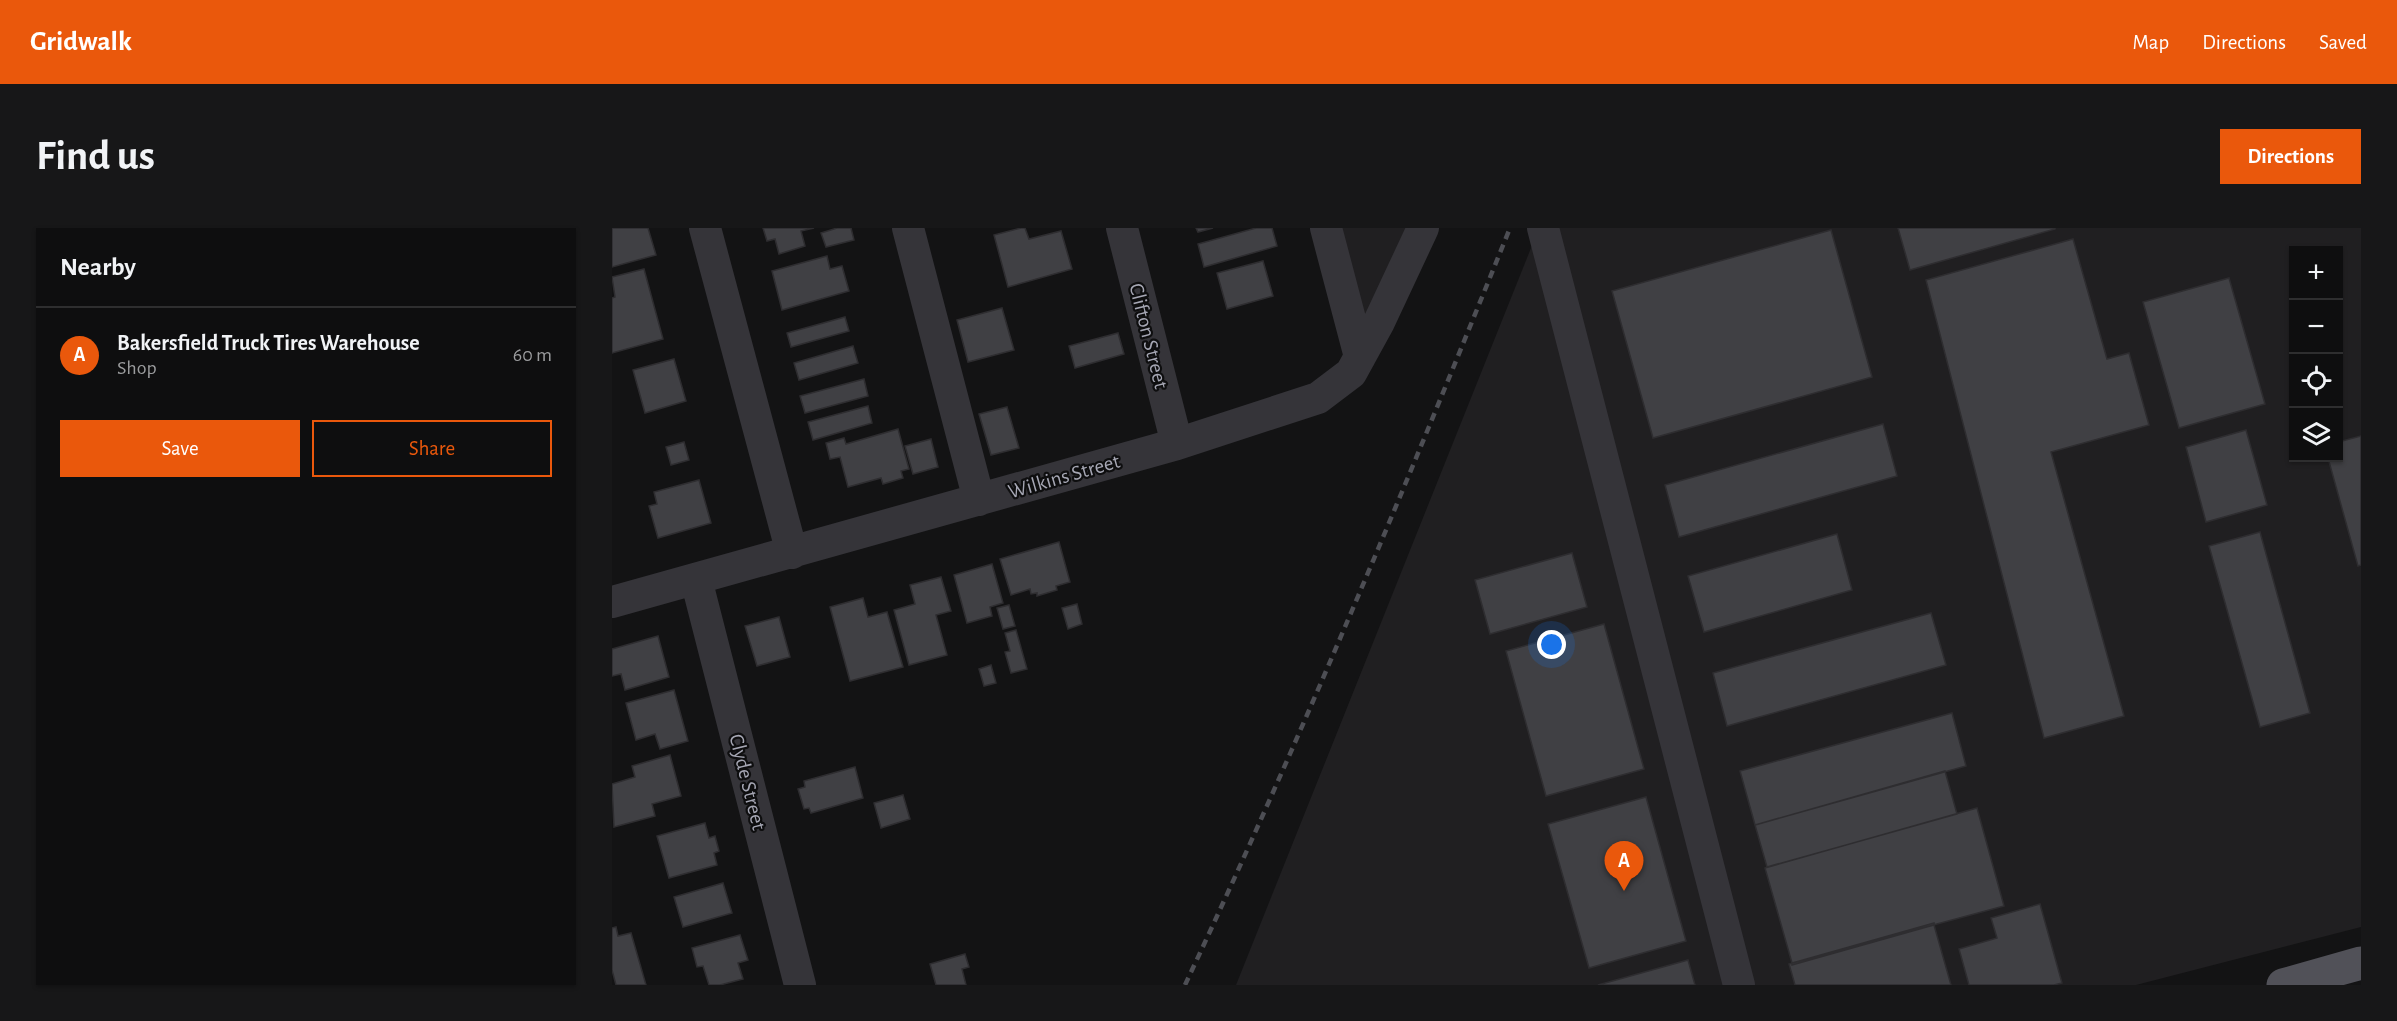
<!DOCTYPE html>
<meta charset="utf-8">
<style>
body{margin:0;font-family:"Alegreya Sans",sans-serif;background:#171718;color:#f1f3f6}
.controls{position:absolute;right:18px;top:18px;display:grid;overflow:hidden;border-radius:0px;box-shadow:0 2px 4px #0004}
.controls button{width:54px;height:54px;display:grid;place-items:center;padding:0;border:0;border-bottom:2px solid #2e2e2f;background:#0e0e0f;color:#f1f3f6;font:30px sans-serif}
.you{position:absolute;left:940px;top:417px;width:21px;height:21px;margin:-15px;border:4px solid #fff;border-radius:50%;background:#1a73e8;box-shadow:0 0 0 9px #1a73e833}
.badge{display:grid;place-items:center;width:39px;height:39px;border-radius:50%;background:#ea580c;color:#fff;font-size:20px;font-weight:700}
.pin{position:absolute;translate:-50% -50px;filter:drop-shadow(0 2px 3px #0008)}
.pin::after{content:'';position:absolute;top:32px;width:21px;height:18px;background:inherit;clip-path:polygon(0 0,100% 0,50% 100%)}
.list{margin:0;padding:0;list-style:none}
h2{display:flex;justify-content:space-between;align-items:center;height:78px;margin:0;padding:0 24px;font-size:26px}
h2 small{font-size:20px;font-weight:400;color:#9b9c9e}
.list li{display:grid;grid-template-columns:39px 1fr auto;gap:18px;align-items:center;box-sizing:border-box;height:96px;padding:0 24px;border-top:2px solid #2e2e2f}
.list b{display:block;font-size:22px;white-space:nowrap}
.list p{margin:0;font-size:20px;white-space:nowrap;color:#9b9c9e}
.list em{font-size:20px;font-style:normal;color:#9b9c9e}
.actions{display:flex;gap:12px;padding:18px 24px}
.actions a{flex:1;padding:14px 0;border:2px solid #ea580c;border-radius:0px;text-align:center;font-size:21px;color:#ea580c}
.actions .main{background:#ea580c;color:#fff}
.icon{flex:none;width:33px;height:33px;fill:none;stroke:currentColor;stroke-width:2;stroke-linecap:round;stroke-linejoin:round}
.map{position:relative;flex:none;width:1749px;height:757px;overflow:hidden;border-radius:0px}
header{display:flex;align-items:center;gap:36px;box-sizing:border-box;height:84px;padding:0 30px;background:#ea580c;color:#fff}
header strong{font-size:28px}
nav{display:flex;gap:33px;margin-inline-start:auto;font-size:21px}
.intro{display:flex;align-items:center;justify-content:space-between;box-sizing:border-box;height:144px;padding:0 36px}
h1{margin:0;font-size:42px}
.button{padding:15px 27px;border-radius:0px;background:#ea580c;color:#fff;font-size:21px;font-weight:700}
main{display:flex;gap:36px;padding:0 36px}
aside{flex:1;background:#0e0e0f;border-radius:0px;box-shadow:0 2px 4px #0004}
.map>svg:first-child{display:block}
</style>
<header>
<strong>Gridwalk</strong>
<nav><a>Map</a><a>Directions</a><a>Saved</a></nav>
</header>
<div class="intro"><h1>Find us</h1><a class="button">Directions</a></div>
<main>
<aside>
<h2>Nearby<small></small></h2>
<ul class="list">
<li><span class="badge">A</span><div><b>Bakersfield Truck Tires Warehouse</b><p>Shop</p></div><em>60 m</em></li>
</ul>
<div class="actions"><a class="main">Save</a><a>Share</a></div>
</aside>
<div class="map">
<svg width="1749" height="757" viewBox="0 0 1749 757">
<rect width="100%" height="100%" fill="#131314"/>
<path fill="#201f21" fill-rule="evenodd" d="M722 0H811L757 134Z
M927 0H1749V699L1524 757H624ZM1682 22H1726V230H1682Z"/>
<path fill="#404044" stroke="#2e2d30" stroke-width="1.5" d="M0 0H36L44 27 0 39Z
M151 0H202L189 3 193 18 167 26 163 11 155 13Z
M225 0H239L242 12 214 19 209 5Z
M409 0H413L417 11 449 3 460 41 396 59 382 7Z
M584 0H601L586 4Z
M644 0H660L665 18 592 39 586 16Z
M1286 0H1443V1L1298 42Z
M1219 2 1260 149 1041 210 1000 63Z
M1461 11 1495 131 1517 125 1537 197 1439 224 1512 488 1432 510 1314 52Z
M215 28 218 41 230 38 237 63 170 82 160 43Z
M651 33 661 68 615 81 605 45Z
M32 41 51 111 0 125V70L3 69 0 49Z
M1617 50 1653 176 1567 200 1531 74Z
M390 80 402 122 356 134 345 92Z
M233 89 237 103 179 119 175 105Z
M506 105 512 126 463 140 457 118Z
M241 118 246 135 187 152 182 135Z
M62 131 74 173 33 185 21 142Z
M252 151 256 168 193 185 188 168Z
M256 178 260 195 201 212 196 194Z
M395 179 407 220 379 227 367 186Z
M1271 196 1285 248 1067 309 1053 257Z
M286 201 297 241 289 243 291 250 271 256 269 250 236 259 228 229 218 231 214 215 232 210 234 216Z
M1634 202 1655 277 1594 294 1574 219Z
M1749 208V337L1746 338 1716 230H1726V214Z
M319 211 326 239 301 246 293 218Z
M72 214 77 232 59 237 54 219Z
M87 252 99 295 46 310 37 278 45 276 42 264Z
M1648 304 1698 485 1648 499 1597 318Z
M1225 306 1240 362 1092 404 1076 348Z
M447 314 458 354 444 358 445 362 425 368V365L419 366 418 361 399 367 388 331Z
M960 325 975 379 878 406 863 352Z
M380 336 391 375 378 379 380 388 355 395 342 347Z
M329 349 339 383 324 387 335 427 297 437 282 382 303 376 298 357Z
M251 370 256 389 275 384 291 439 238 453 218 379Z
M465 376 470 396 456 401 450 380Z
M397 377 403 398 391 401 385 380Z
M1319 385 1334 437 1115 498 1101 445Z
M167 389 178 429 145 438 133 398Z
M992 396 1032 541 934 568 894 423Z
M404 402 415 441 399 445 393 424 398 423 393 405Z
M46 408 57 449 13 462 9 446 0 448V421Z
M379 437 384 455 372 458 367 441Z
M62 462 76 513 48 521 43 506 24 512 14 475Z
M1340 485 1354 538 1143 597 1128 543Z
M58 527 69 568 40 576 43 588 2 599 0 556 23 549 20 538Z
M243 539 251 570 199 585 197 580 192 581 186 561 193 559 192 553Z
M1333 543 1345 586 1155 639 1143 597Z
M291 567 298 591 269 600 262 575Z
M1034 569 1074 713 977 740 936 596Z
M1365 580 1392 678 1180 735 1153 640Z
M93 595 97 610 103 608 107 623 102 625 105 637 57 650 45 608Z
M111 655 120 685 71 699 62 669Z
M1428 676 1450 755 1442 757H1357L1347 721 1385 710 1379 690Z
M1322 695V697L1180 737V735Z
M1322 697 1339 757H1183L1177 736Z
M4 699 6 708 19 705 34 757H4L0 742V700Z
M128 707 136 732 126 735 131 751 108 757H97L91 738 85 739 80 720Z
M353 726 357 739 350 741 354 757H324L318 736Z
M1076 732 1083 757H986Z"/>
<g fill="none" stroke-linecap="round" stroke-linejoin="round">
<path stroke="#353439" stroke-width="32" d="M93 0 180 325
M296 0 367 272
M510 0 565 216
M714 0 748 129
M931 0 1127 757
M84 351 188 757
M0 374 565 216 706 170 739 145 767 94 811 0"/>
<path stroke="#515158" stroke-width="33" d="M1671 757 1749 735"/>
<path stroke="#4d4e54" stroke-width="4.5" stroke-dasharray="8 6" stroke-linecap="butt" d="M573 757C690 508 795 255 898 0"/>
</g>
<g text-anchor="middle" stroke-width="4.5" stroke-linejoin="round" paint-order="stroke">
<g font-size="21" fill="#a6a7b4" stroke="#0e0e0f">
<text transform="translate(537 108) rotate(76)" y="7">Clifton Street</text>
<text transform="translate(452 248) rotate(-16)" y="7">Wilkins Street</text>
<text transform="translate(136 554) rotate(76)" y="7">Clyde Street</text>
</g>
</g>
</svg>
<div class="controls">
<button>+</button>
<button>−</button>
<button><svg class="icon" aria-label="locate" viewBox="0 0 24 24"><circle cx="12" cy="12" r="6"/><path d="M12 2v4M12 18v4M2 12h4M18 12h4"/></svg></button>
<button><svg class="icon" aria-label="layers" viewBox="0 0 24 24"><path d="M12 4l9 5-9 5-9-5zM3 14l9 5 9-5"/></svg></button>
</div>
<div class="you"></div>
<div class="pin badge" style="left:1012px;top:663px">A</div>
</div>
</main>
